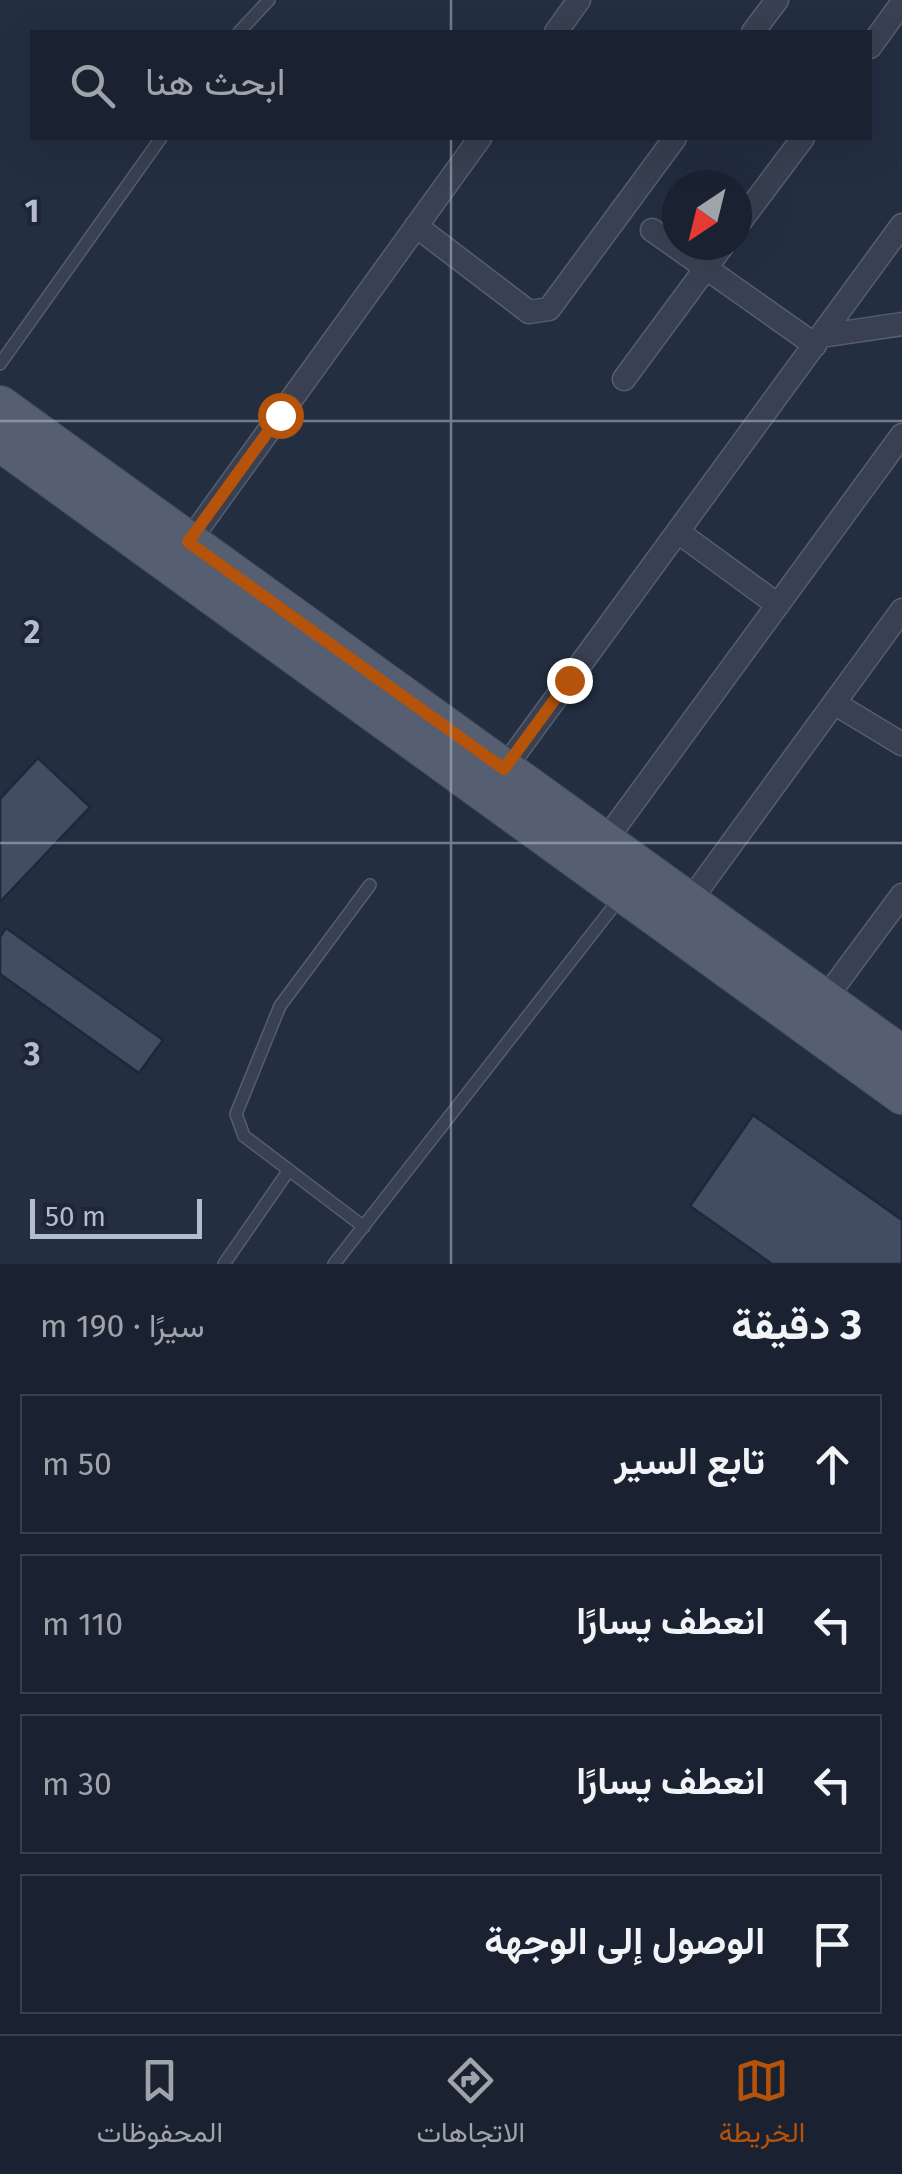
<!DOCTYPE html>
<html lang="ar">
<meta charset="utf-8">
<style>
body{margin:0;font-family:"Fira Sans",Vazirmatn,sans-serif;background:#272f3d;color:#f1f3f6;direction:rtl}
.compass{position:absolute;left:662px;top:170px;width:90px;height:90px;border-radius:50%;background:#1a2231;box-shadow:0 10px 40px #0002;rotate:215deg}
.scale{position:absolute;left:30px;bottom:25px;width:172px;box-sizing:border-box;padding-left:10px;border:5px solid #b4bbcb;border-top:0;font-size:28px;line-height:35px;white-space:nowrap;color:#b4bbcb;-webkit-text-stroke:8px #1d2536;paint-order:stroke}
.stop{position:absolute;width:30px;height:30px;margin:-22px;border:8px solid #b45309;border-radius:50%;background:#fff}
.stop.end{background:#b45309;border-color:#fff;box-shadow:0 2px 10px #0008}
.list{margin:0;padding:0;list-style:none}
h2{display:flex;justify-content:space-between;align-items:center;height:130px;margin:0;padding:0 40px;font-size:42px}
h2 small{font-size:32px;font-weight:400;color:#9fa4ab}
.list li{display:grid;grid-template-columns:65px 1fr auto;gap:30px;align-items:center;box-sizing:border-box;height:140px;margin:0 20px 20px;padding:0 20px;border:2px solid #383f4d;border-radius:0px}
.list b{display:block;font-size:38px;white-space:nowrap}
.list em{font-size:32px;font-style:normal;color:#9fa4ab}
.icon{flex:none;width:55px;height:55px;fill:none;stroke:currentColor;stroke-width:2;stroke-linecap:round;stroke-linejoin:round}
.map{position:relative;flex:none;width:902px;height:1264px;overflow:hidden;direction:ltr}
.search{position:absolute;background:#1a2231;box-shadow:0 10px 40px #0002;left:30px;right:30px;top:30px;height:110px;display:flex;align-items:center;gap:25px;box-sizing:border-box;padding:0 35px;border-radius:0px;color:#9fa4ab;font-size:38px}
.sheet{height:770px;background:#1a2231}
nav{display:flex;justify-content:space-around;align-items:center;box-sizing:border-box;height:140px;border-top:2px solid #383f4d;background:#1a2231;font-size:28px;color:#9fa4ab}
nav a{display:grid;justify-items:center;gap:5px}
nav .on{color:#b45309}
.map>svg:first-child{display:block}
</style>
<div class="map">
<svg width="902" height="1264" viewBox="0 0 902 1264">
<rect width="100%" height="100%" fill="#232e41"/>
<path fill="#424d63" stroke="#1f2738" stroke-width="2.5" d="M38 758 90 807 0 902V799Z
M6 928 163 1040 139 1073 0 974V937Z
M753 1115 902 1220V1264H772L690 1206Z"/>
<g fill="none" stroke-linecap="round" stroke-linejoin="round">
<g stroke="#565e6e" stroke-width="14">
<path id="service" d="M239 32 269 0
M0 364 161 138
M364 1227 244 1136 236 1114 280 1006 370 885
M224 1264 289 1170
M334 1264 620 898"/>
</g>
<g stroke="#565e6e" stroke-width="25">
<path id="minor" d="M556 32 579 0
M753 32 777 0
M870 47 902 3
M416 226 529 312 549 309 675 138
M737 226 803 138
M652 230 815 345
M821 336 902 324
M624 379 723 245
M678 532 778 605
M182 551 480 138
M834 703 902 744
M504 769 902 225
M605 841 902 435
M689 902 902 610
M825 999 902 895"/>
</g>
<g stroke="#41495a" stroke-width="40">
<path id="primary" d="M0 405 902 1055
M0 442 902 1095"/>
</g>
<use href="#service" stroke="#384051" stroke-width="11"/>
<use href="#minor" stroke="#384051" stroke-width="22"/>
<use href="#primary" stroke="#565f71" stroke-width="38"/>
</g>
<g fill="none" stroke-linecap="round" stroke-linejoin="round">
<path stroke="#b45309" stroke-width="12" d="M280 415 188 542 504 769 569 680"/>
</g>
<path fill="none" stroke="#b4bbcb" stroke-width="2.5" stroke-opacity="0.55" d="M451 0V32M451 138V1264M0 421H902M0 843H902"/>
<g font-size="32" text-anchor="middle" font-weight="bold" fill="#b4bbcb" stroke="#1d2536" stroke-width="8" stroke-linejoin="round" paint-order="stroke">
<text x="32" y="222">1</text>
<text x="32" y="643">2</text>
<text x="32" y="1065">3</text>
</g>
</svg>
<svg class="compass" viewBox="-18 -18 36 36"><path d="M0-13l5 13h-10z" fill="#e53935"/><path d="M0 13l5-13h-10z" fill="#9fa4ab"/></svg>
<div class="scale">50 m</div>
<div class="stop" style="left:280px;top:415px"></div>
<div class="stop end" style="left:569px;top:680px"></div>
<div class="search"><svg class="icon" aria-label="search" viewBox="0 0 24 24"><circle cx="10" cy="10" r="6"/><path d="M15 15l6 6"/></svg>ابحث هنا</div>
</div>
<section class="sheet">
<h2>3 دقيقة<small>سيرًا · 190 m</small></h2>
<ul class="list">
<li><svg class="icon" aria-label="ahead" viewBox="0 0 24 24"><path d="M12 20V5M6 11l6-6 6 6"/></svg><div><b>تابع السير</b></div><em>50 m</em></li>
<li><svg class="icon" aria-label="left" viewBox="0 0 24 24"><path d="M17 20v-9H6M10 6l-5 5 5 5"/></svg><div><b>انعطف يسارًا</b></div><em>110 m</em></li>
<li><svg class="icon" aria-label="left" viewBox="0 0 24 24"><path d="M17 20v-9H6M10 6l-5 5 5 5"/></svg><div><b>انعطف يسارًا</b></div><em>30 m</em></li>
<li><svg class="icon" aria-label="arrive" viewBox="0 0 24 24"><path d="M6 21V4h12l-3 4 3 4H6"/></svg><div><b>الوصول إلى الوجهة</b></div></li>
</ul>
</section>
<nav>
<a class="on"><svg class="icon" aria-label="map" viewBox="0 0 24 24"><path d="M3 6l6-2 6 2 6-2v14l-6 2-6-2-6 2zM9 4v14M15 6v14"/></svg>الخريطة</a>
<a><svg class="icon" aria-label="directions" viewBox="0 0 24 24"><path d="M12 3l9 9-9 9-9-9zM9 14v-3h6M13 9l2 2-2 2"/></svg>الاتجاهات</a>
<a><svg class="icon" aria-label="saved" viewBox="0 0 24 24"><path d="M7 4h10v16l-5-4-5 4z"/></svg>المحفوظات</a>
</nav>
